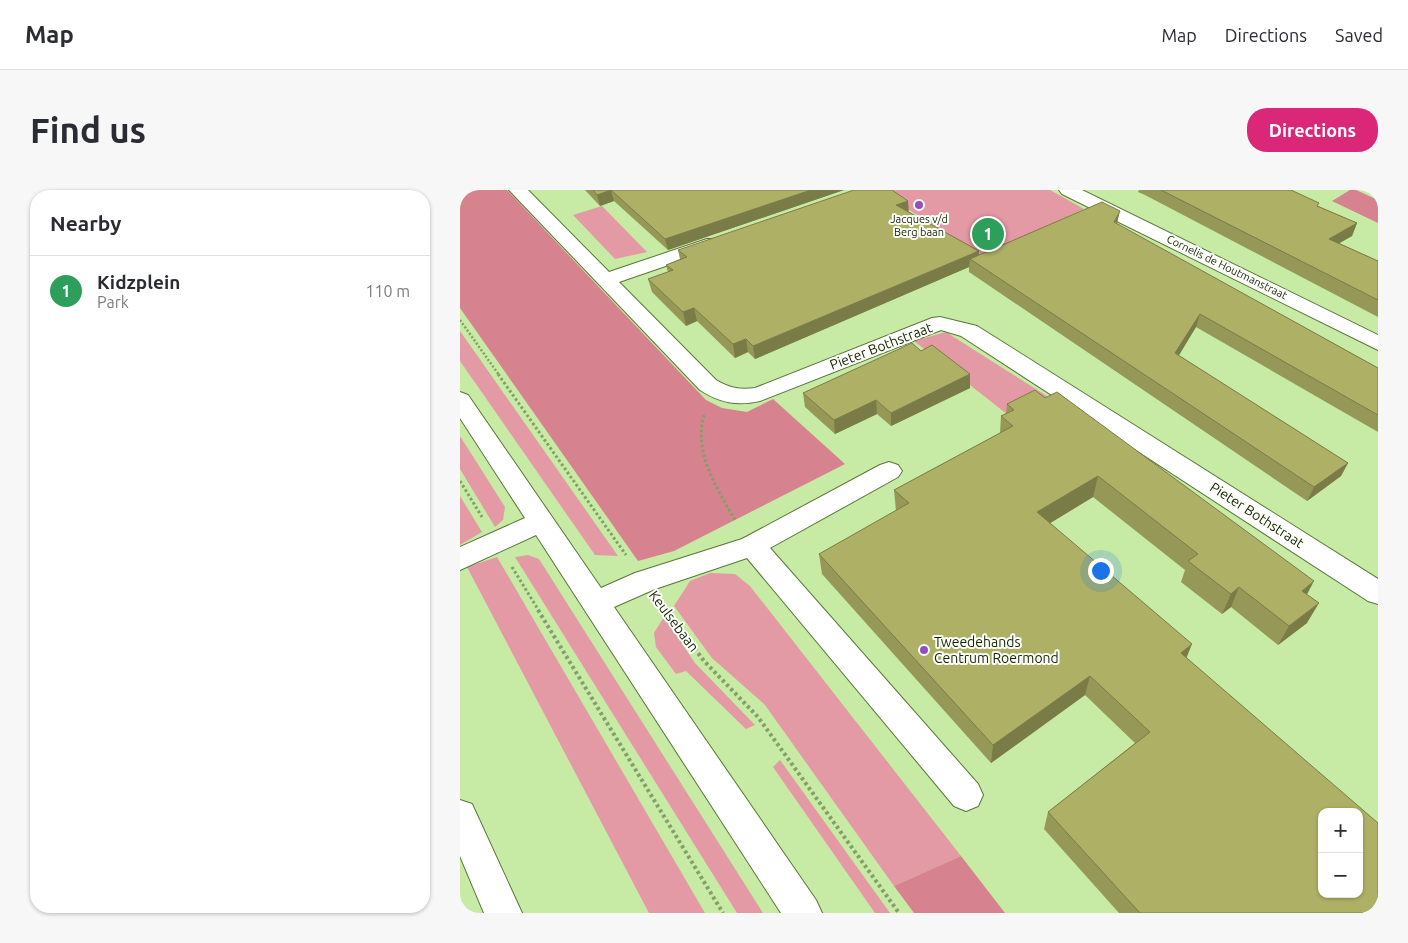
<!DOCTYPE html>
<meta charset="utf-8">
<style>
body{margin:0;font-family:Ubuntu,sans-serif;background:#f7f7f7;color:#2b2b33}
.controls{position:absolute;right:15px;bottom:15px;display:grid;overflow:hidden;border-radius:10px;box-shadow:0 1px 4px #0004}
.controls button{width:45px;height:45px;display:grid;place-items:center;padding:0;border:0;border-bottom:1px solid #e1e1e2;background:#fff;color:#2b2b33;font:25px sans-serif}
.you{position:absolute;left:640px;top:380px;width:18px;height:18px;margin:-12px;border:4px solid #fff;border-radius:50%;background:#1a73e8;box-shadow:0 0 0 8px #1a73e833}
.badge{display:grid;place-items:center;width:32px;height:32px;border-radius:50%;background:#db2777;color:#fff;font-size:16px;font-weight:700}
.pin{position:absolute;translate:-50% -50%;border:2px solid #fff;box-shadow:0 1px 5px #0006}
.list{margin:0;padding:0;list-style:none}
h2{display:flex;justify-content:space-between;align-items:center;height:65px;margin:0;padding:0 20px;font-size:21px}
h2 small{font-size:16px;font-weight:400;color:#7c7c81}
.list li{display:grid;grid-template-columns:32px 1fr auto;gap:15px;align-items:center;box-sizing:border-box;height:70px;padding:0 20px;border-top:1px solid #e1e1e2}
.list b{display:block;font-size:19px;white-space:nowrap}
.list p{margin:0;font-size:16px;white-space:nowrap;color:#7c7c81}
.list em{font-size:16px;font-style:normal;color:#7c7c81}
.map{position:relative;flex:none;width:918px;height:723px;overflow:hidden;border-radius:20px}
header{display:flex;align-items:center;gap:30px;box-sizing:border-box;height:70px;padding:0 25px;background:#fff;border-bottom:1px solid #e1e1e2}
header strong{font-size:24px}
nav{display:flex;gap:28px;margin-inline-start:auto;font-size:18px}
.intro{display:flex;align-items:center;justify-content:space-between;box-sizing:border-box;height:120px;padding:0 30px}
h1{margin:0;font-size:35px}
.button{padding:12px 22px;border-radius:20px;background:#db2777;color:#fff;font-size:18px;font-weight:700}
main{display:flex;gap:30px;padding:0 30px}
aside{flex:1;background:#fff;border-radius:20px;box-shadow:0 1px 4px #0004}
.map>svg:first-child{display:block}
</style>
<header>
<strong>Map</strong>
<nav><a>Map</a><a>Directions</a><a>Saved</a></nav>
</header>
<div class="intro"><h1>Find us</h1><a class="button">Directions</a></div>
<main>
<aside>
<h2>Nearby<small></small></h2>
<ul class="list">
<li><span class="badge" style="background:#2e9e5b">1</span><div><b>Kidzplein</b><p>Park</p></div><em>110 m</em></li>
</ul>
</aside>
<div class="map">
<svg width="918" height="723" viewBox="0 0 918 723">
<rect width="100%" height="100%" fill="#c7eaa5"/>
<path fill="#e39aa4" d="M428 0H590L624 19 521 67 422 2Z
M142 16 187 62 155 69 113 25Z
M0 141 158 366 135 365 0 171Z
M486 142 598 213 561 235 454 151Z
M0 246 45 317 43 330 35 337 0 279Z
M0 306 22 342 0 355Z
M68 365 79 369 303 723H277L55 367Z
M37 367 245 723H189L7 377Z
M250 383 275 384 290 396 501 666 434 696 305 515 252 468 214 416 230 391Z
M204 427 235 473 295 535 286 539 226 481 216 484 196 457 194 443Z
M320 570 430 723H415L313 577Z"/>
<path fill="#d6828f" d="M8 0H47L246 210 262 218 287 222 313 209 385 274 214 361 178 371 0 118V3Z
M890 0H896L918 10V33L872 11Z
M501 666 545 723H454L434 696Z"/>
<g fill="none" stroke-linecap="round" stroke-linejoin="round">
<g stroke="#597737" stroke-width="2">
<path id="minor" d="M49 0H68L149 82 247 49H261L264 53 261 57 159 92 256 190C270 198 279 200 295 198L472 128 480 127 517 136 918 389V414L908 411 501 146 481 140 300 211C277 216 260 213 240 200Z
M599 0H622L918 145V160L602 4Z
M0 202 8 205 141 398 175 383 282 349 420 275 429 272 438 275 442 281 438 287 310 358 518 594 523 605 518 616 506 621 494 616 287 368 195 399 154 417 356 710 362 723H321L76 345 0 380V357L65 328 0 228Z
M0 610 12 614 62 723H24L0 666Z"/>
</g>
<path stroke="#839e69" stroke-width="2.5" stroke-dasharray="2 2" stroke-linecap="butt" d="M0 130 39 185"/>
<path stroke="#839e69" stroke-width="3" stroke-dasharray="2.5 2.5" stroke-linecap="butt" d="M38 184 166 365
M244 225C233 263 257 298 275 330
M0 291 22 327
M52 377 79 421
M204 417 207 421"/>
<path stroke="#839e69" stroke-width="4" stroke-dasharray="3 3" stroke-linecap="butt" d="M78 420 263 723
M206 420 244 471 298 527 439 723"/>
<use href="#minor" fill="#fff" fill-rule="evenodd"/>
</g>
<path fill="#969857" d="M125 0H384L208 60 154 11 140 16Z
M679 0H831L858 16 897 33 892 46 879 53 918 71V127L685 5 678 2Z
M449 22 519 65 657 34 918 178V242L736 137 718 165 888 273 881 286 847 311 509 82V77L295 169 288 162 275 168 237 131 226 136 192 102 188 89 208 82 206 75 220 69 218 60Z
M461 161 510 184V198L431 236 417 224 375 244 345 217 343 203Z
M547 214 847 405V433L818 455 771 417 762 424 721 392 725 380 633 307 590 333 727 468 918 723H659L584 639 588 622 675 553 625 505 531 573 362 384 359 364 436 321 434 300 540 243 541 226 546 224Z"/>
<path fill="#7a7c47" d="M151 0 154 11 140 16 137 5Z
M351 0H384L208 60 205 49Z
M448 11 449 23 436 15Z
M660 21 657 33 654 32Z
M897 33 892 46 864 62 869 49Z
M519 61 518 73 510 69 509 77 295 169 293 156Z
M234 118 237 131 226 136 223 122Z
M740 124 736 137 712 177 715 163Z
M286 149 288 162 275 168 273 154Z
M510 184V198L431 236V223Z
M416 210 417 224 375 244 374 230Z
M888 273 881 286 847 311 854 297Z
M638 286 633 307 574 343 577 322Z
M854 391 843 412 842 401Z
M779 397 771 417 762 424 771 404Z
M859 413 847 433 818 455 829 436Z
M732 454 724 474 721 463Z
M630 486 625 505 531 573 533 555Z"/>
<path fill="#aeb165" stroke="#7a7c47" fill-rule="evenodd" d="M133 0H351L205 49 151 0 137 5Z
M394 0H432L448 11 436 15 519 61 293 156 286 149 273 154 234 118 223 122 188 89 213 80 206 75 227 67 218 60Z
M701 0H831L859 13 857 16 897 33 869 49 918 71V110Z
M642 12 660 21 654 32 918 178V225L740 124 715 163 888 273 854 297 510 69Z
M452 153 461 161 472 155 510 184 431 223 416 210 374 230 343 203Z
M575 200 585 208 597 202 854 391 842 401 859 413 829 436 779 397 771 404 728 371 738 364 638 286 577 322 732 454 721 463 918 633V723H680L588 622 690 542 630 486 533 555 359 364 449 313 434 300 553 236 541 226 554 220 547 214ZM862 622H899V704H862Z"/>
<g fill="#954ec2" stroke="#fbfff8" stroke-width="2">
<circle cx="459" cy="15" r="5"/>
<circle cx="464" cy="460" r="5"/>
</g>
<g text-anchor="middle" stroke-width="4" stroke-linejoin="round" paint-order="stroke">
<g font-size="11" fill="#182409" stroke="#fbfff8">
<text x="459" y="33">Jacques v/d<tspan x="459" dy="13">Berg baan</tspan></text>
</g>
<g font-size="11" fill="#182409" stroke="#fbfff8">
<text transform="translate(767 77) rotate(26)" y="4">Cornelis de Houtmanstraat</text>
</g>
<g font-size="14" fill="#182409" stroke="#fbfff8">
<text transform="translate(421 156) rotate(-21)" y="5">Pieter Bothstraat</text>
<text transform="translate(797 325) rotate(33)" y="5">Pieter Bothstraat</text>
<text transform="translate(214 431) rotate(53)" y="5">Keulsebaan</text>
</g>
<g font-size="14" fill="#182409" stroke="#fbfff8" text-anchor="start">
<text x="474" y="457">Tweedehands<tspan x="474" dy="16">Centrum Roermond</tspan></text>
</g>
</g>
</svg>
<div class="controls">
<button>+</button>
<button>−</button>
</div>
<div class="you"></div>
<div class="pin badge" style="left:528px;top:44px;background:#2e9e5b">1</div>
</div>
</main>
